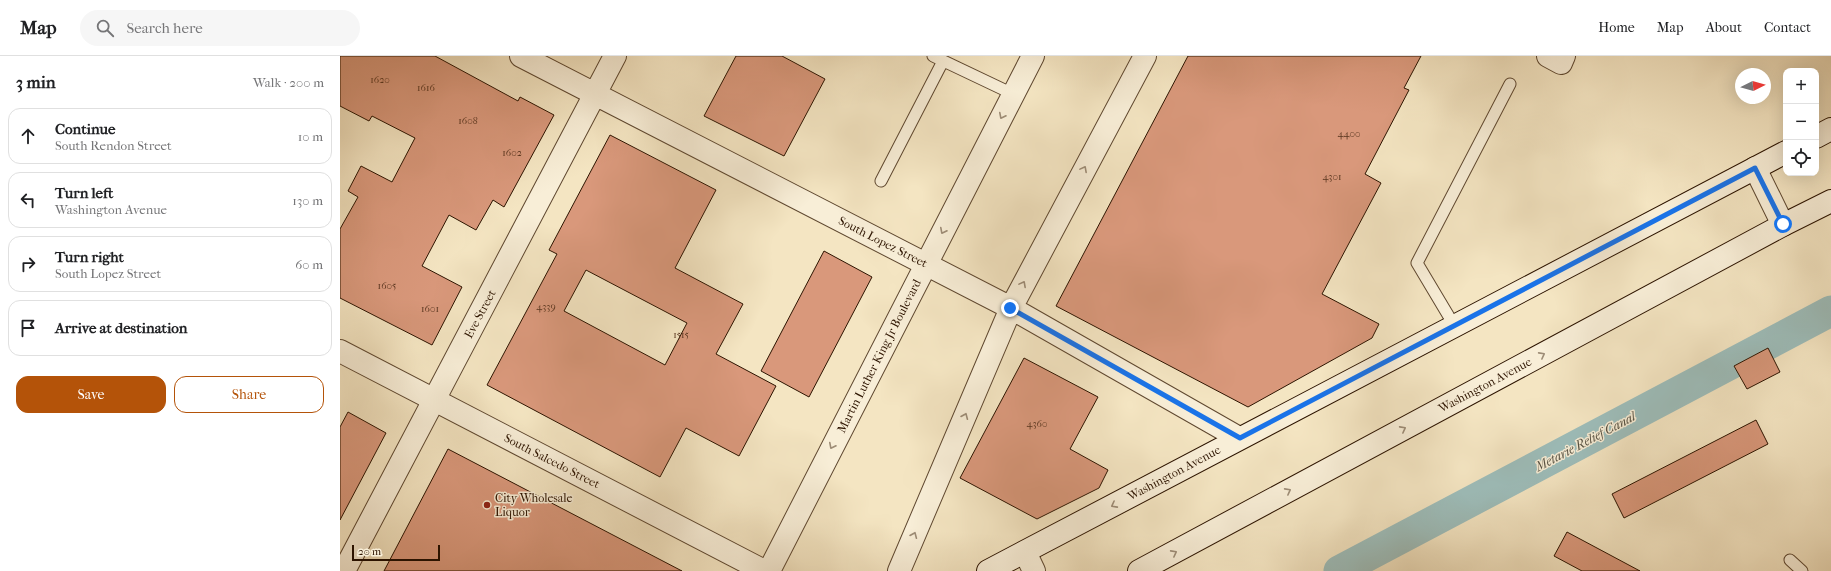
<!DOCTYPE html>
<meta charset="utf-8">
<style>
body{margin:0;font-family:"IM FELL French Canon",serif;background:#f6f6f6;color:#202124}
.controls{position:absolute;right:12px;top:12px;display:grid;overflow:hidden;border-radius:8px;box-shadow:0 4px 16px #0002}
.controls button{width:36px;height:36px;display:grid;place-items:center;padding:0;border:0;border-bottom:1px solid #e0e0e0;background:#fff;color:#202124;font:20px sans-serif}
.compass{position:absolute;left:1395px;top:12px;width:36px;height:36px;border-radius:50%;background:#fff;box-shadow:0 4px 16px #0002;rotate:85deg}
.scale{position:absolute;left:12px;bottom:10px;width:88px;box-sizing:border-box;padding-left:4px;border:2px solid #2d1400;border-top:0;font-size:11px;line-height:14px;white-space:nowrap;color:#2d1400;-webkit-text-stroke:3px #f8eed7;paint-order:stroke}
.stop{position:absolute;width:12px;height:12px;margin:-9px;border:3px solid #1a73e8;border-radius:50%;background:#fff}
.stop.end{background:#1a73e8;border-color:#fff;box-shadow:0 1px 4px #0008}
.list{margin:0;padding:0;list-style:none}
h2{display:flex;justify-content:space-between;align-items:center;height:52px;margin:0;padding:0 16px;font-size:17px}
h2 small{font-size:13px;font-weight:400;color:#757577}
.list li{display:grid;grid-template-columns:26px 1fr auto;gap:12px;align-items:center;box-sizing:border-box;height:56px;margin:0 8px 8px;padding:0 8px;border:1px solid #e0e0e0;border-radius:12px}
.list b{display:block;font-size:15px;white-space:nowrap}
.list p{margin:0;font-size:13px;white-space:nowrap;color:#757577}
.list em{font-size:13px;font-style:normal;color:#757577}
.actions{display:flex;gap:8px;padding:12px 16px}
.actions a{flex:1;padding:9px 0;border:1px solid #b45309;border-radius:12px;text-align:center;font-size:14px;color:#b45309}
.actions .main{background:#b45309;color:#fff}
.icon{flex:none;width:22px;height:22px;fill:none;stroke:currentColor;stroke-width:2;stroke-linecap:round;stroke-linejoin:round}
.map{position:relative;flex:none;width:1491px;height:515px;overflow:hidden}
header{display:flex;align-items:center;gap:24px;box-sizing:border-box;height:56px;padding:0 20px;background:#fff;border-bottom:1px solid #e0e0e0}
header strong{font-size:19px}
nav{display:flex;gap:22px;margin-inline-start:auto;font-size:14px}
.search{width:280px;height:36px;background:#f6f6f6;display:flex;align-items:center;gap:10px;box-sizing:border-box;padding:0 14px;border-radius:22px;color:#757577;font-size:15px}
main{display:flex}
aside{flex:1;background:#fff}
.map>svg:first-child{display:block}
</style>
<header>
<strong>Map</strong>
<div class="search"><svg class="icon" aria-label="search" viewBox="0 0 24 24"><circle cx="10" cy="10" r="6"/><path d="M15 15l6 6"/></svg>Search here</div>
<nav><a>Home</a><a>Map</a><a>About</a><a>Contact</a></nav>
</header>
<main>
<aside>
<h2>3 min<small>Walk · 200 m</small></h2>
<ul class="list">
<li><svg class="icon" aria-label="ahead" viewBox="0 0 24 24"><path d="M12 20V5M6 11l6-6 6 6"/></svg><div><b>Continue</b><p>South Rendon Street</p></div><em>10 m</em></li>
<li><svg class="icon" aria-label="left" viewBox="0 0 24 24"><path d="M17 20v-9H6M10 6l-5 5 5 5"/></svg><div><b>Turn left</b><p>Washington Avenue</p></div><em>130 m</em></li>
<li><svg class="icon" aria-label="right" viewBox="0 0 24 24"><path d="M7 20v-9h11M14 6l5 5-5 5"/></svg><div><b>Turn right</b><p>South Lopez Street</p></div><em>60 m</em></li>
<li><svg class="icon" aria-label="arrive" viewBox="0 0 24 24"><path d="M6 21V4h12l-3 4 3 4H6"/></svg><div><b>Arrive at destination</b></div></li>
</ul>
<div class="actions"><a class="main">Save</a><a>Share</a></div>
</aside>
<div class="map">
<svg width="1491" height="515" viewBox="0 0 1491 515">
<rect width="100%" height="100%" fill="#f4e5c2"/>
<filter id="stains"><feTurbulence type="fractalNoise" baseFrequency=".005" numOctaves="4"/><feColorMatrix values="0 0 0 0 .2 0 0 0 0 .09 0 0 0 0 .02 0 0 0 .5 -.17"/></filter>
<radialGradient id="worn" r=".72"><stop offset=".6" stop-color="#630" stop-opacity="0"/><stop offset="1" stop-color="#630" stop-opacity=".3"/></radialGradient>
<g fill="none" stroke-linecap="round" stroke-linejoin="round">
<path stroke="#9dbdba" stroke-width="31" d="M999 515 1491 255"/>
</g>
<path fill="#d9987b" stroke="#2d1400" fill-rule="evenodd" d="M0 0H95L178 45 180 41 214 59 164 151 153 144 136 174 109 159 82 210 122 231 92 289 0 242V173L18 141 8 135 21 110 52 126 75 82 32 60 29 65 0 50Z
M396 0H442L485 23 444 100 364 60Z
M848 0H1081L1064 32 1069 34 1025 118 1041 127 982 238 1039 268 1032 282 908 351 716 250Z
M270 79 376 134 335 212 403 248 376 298 436 330 399 400 346 372 320 421 147 329 217 198 209 194ZM246 214 347 267 325 309 224 255Z
M484 195 532 221 469 341 421 315Z
M1428 292 1440 316 1407 333 1394 310Z
M684 302 758 341 730 393 768 414 759 432 697 463 620 422Z
M8 356 46 377 0 464V371Z
M1416 364 1428 388 1284 462 1272 438Z
M108 393 342 515H44Z
M1227 476 1300 515H1242L1214 500Z"/>
<g fill="none" stroke-linecap="round" stroke-linejoin="round">
<g stroke="#5f4830" stroke-width="13">
<path id="lane" d="M593 0 673 38
M541 125 603 5
M1114 269 1077 207 1170 28
M1450 504 1462 515"/>
</g>
<g stroke="#5f4830" stroke-width="24">
<path id="street" d="M181 0 671 252 899 382
M1208 0 1221 7 1224 0
M1415 112 1443 169
M0 295 424 515
M685 496 694 515
M4 515 275 0
M429 515 693 0
M559 515 671 252 805 0"/>
</g>
<g stroke="#2d1400" stroke-width="24">
<path id="secondary" d="M1476 81 1491 73
M648 515 1446 96
M799 515 1443 169 1491 145"/>
</g>
<use href="#lane" stroke="#f8eed7" stroke-width="11"/>
<use href="#street" stroke="#f8eed7" stroke-width="22"/>
<use href="#secondary" stroke="#f8eed7" stroke-width="22"/>
</g>
<defs><path id="oneway-chevron" d="M-2-3.5L2.5 0L-2 3.5" fill="none" stroke-width="1.6" stroke-linecap="round" stroke-linejoin="round"/></defs>
<g stroke="#9d8c76">
<use href="#oneway-chevron" transform="translate(662 60) rotate(117)"/>
<use href="#oneway-chevron" transform="translate(744 113) rotate(-62)"/>
<use href="#oneway-chevron" transform="translate(603 175) rotate(117)"/>
<use href="#oneway-chevron" transform="translate(683 228) rotate(-62)"/>
<use href="#oneway-chevron" transform="translate(1202 299) rotate(-28)"/>
<use href="#oneway-chevron" transform="translate(625 360) rotate(-67)"/>
<use href="#oneway-chevron" transform="translate(1063 373) rotate(-28)"/>
<use href="#oneway-chevron" transform="translate(492 390) rotate(117)"/>
<use href="#oneway-chevron" transform="translate(948 435) rotate(-28)"/>
<use href="#oneway-chevron" transform="translate(774 449) rotate(152)"/>
<use href="#oneway-chevron" transform="translate(574 479) rotate(-67)"/>
<use href="#oneway-chevron" transform="translate(834 497) rotate(-28)"/>
</g>
<g fill="none" stroke-linecap="round" stroke-linejoin="round">
<path stroke="#1a73e8" stroke-width="5" d="M670 252 900 382 1415 112 1443 168"/>
</g>
<circle fill="#8f2418" stroke="#f8eed7" stroke-width="1.5" cx="147" cy="449" r="4"/>
<g text-anchor="middle" stroke-width="3" stroke-linejoin="round" paint-order="stroke">
<g font-size="10" fill="#58351f">
<text x="40" y="27">1620</text>
<text x="86" y="35">1616</text>
<text x="128" y="68">1608</text>
<text x="1009" y="81">4400</text>
<text x="172" y="100">1602</text>
<text x="992" y="124">4301</text>
<text x="47" y="233">1605</text>
<text x="206" y="254">4339</text>
<text x="90" y="256">1601</text>
<text x="341" y="282">1515</text>
<text x="697" y="371">4360</text>
</g>
<g font-size="12" fill="#2d1400" stroke="#f8eed7">
<text transform="translate(543 186) rotate(27)" y="4">South Lopez Street</text>
<text transform="translate(140 258) rotate(-62)" y="4">Eve Street</text>
<text transform="translate(539 300) rotate(-63)" y="4">Martin Luther King Jr Boulevard</text>
<text transform="translate(1145 329) rotate(-28)" y="4">Washington Avenue</text>
<text transform="translate(212 405) rotate(27)" y="4">South Salcedo Street</text>
<text transform="translate(834 417) rotate(-28)" y="4">Washington Avenue</text>
</g>
<g font-size="12" fill="#2d1400" stroke="#f8eed7" text-anchor="start">
<text x="155" y="446">City Wholesale<tspan x="155" dy="14">Liquor</tspan></text>
</g>
<g font-size="13" font-style="italic" fill="#544f41" stroke="#f8eed7">
<text transform="translate(1245 385) rotate(-28)" y="5">Metarie Relief Canal</text>
</g>
</g>
<rect width="100%" height="100%" filter="url(#stains)"/>
<rect width="100%" height="100%" fill="url(#worn)"/>
</svg>
<div class="controls">
<button>+</button>
<button>−</button>
<button><svg class="icon" aria-label="locate" viewBox="0 0 24 24"><circle cx="12" cy="12" r="6"/><path d="M12 2v4M12 18v4M2 12h4M18 12h4"/></svg></button>
</div>
<svg class="compass" viewBox="-18 -18 36 36"><path d="M0-13l5 13h-10z" fill="#e53935"/><path d="M0 13l5-13h-10z" fill="#757577"/></svg>
<div class="scale">20 m</div>
<div class="stop" style="left:1443px;top:168px"></div>
<div class="stop end" style="left:670px;top:252px"></div>
</div>
</main>
